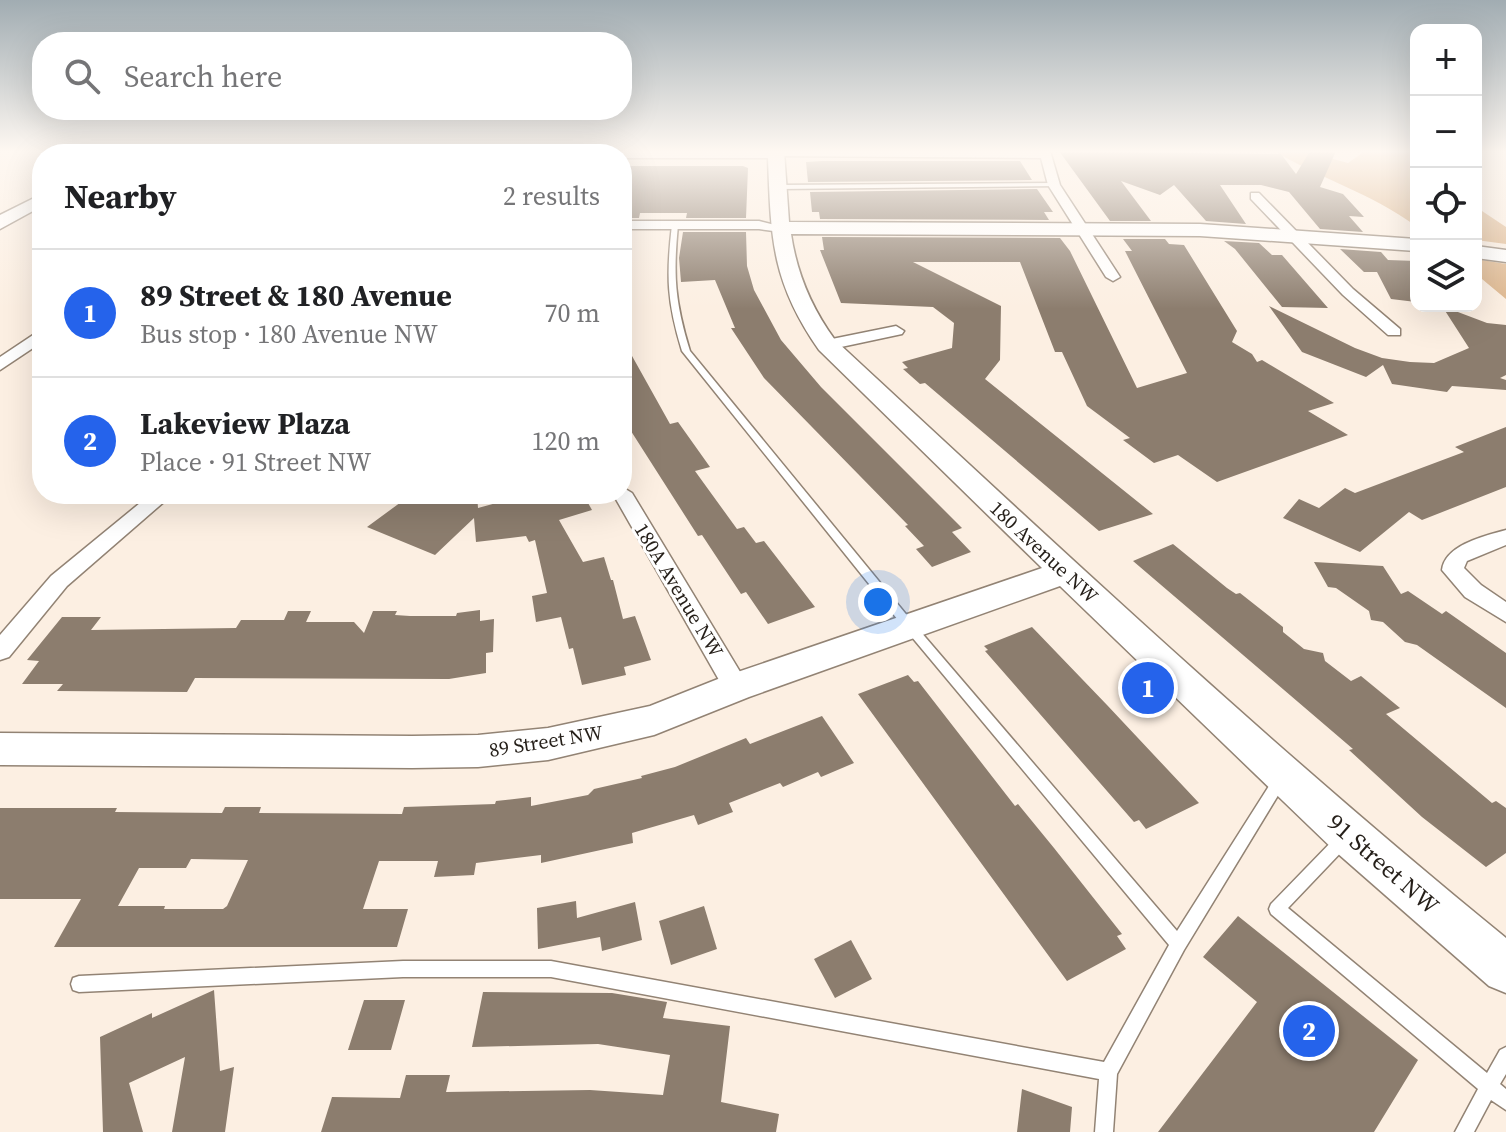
<!DOCTYPE html>
<meta charset="utf-8">
<style>
body{margin:0;font-family:"Source Serif 4",serif;background:#f6f6f6;color:#202124}
.controls{position:absolute;right:24px;top:24px;display:grid;overflow:hidden;border-radius:16px;box-shadow:0 8px 32px #0002}
.controls button{width:72px;height:72px;display:grid;place-items:center;padding:0;border:0;border-bottom:2px solid #e0e0e0;background:#fff;color:#202124;font:40px sans-serif}
.you{position:absolute;left:878px;top:602px;width:28px;height:28px;margin:-20px;border:6px solid #fff;border-radius:50%;background:#1a73e8;box-shadow:0 0 0 12px #1a73e833}
.badge{display:grid;place-items:center;width:52px;height:52px;border-radius:50%;background:#2563eb;color:#fff;font-size:26px;font-weight:700}
.pin{position:absolute;translate:-50% -50%;border:4px solid #fff;box-shadow:0 2px 8px #0006}
.list{margin:0;padding:0;list-style:none}
h2{display:flex;justify-content:space-between;align-items:center;height:104px;margin:0;padding:0 32px;font-size:34px}
h2 small{font-size:26px;font-weight:400;color:#757577}
.list li{display:grid;grid-template-columns:52px 1fr auto;gap:24px;align-items:center;box-sizing:border-box;height:128px;padding:0 32px;border-top:2px solid #e0e0e0}
.list b{display:block;font-size:30px;white-space:nowrap}
.list p{margin:0;font-size:26px;white-space:nowrap;color:#757577}
.list em{font-size:26px;font-style:normal;color:#757577}
.icon{flex:none;width:44px;height:44px;fill:none;stroke:currentColor;stroke-width:2;stroke-linecap:round;stroke-linejoin:round}
.map{position:relative;flex:none;width:1506px;height:1132px;overflow:hidden}
.search{position:absolute;background:#fff;box-shadow:0 8px 32px #0002;left:32px;top:32px;width:600px;height:88px;display:flex;align-items:center;gap:20px;box-sizing:border-box;padding:0 28px;border-radius:32px;color:#757577;font-size:30px}
.panel{position:absolute;background:#fff;box-shadow:0 8px 32px #0002;left:32px;top:144px;width:600px;height:360px;border-radius:32px}
.map>svg:first-child{display:block}
</style>
<div class="map">
<svg width="1506" height="1132" viewBox="0 0 1506 1132">
<rect width="100%" height="100%" fill="#fcefe2"/>
<path fill="#deb78e" d="M1274 151H1303L1348 163 1365 151H1416L1413 168 1416 170V226C1372 194 1320 178 1274 151Z
M1476 207 1506 227V244L1476 240Z
M1476 259 1506 264V299L1476 274Z"/>
<path fill="#8c7d6e" fill-rule="evenodd" d="M1059 151 1281 154 1296 174 1310 151H1336L1320 187 1343 194 1364 217 1349 216 1363 232 1320 229 1289 192 1261 185H1220L1246 224 1206 221 1174 185 1160 195 1121 181 1151 221H1110Z
M822 161H1020L1032 180 808 182 806 162Z
M622 166H743L748 168 746 218H686L687 213H640L639 218H622Z
M1037 189 1053 212H1044L1049 220 820 219 819 212H812L810 192Z
M683 232H746L747 266 754 290 781 340 821 387 962 528 952 532 971 552 932 567 916 549 924 546 905 526 908 525 764 378 731 328H735L715 280 681 282 679 258Z
M822 237 1060 238 1070 251 1137 388 1187 373 1125 251H1132L1123 239H1165L1169 244 1184 245 1237 331 1232 342 1252 354 1257 362 1262 360 1334 403 1308 411 1348 435 1217 482 1178 455 1154 463 1123 440 1130 438 1087 406 1062 352H1055L1020 262H913L1001 306 1000 360 985 379 1153 514 1099 531 925 383 920 384 903 369 908 368 902 362 952 348 954 323 933 307 841 303 820 250H824Z
M1224 241 1259 243 1272 255H1282L1328 308 1282 307 1235 249Z
M1340 249 1381 252 1388 260 1416 261V302L1391 299 1377 272H1364Z
M1269 306 1355 348 1382 358 1410 362 1434 363 1469 348 1442 306 1487 323 1506 325V375L1500 378 1506 380V390L1452 386 1447 392 1392 384 1383 365 1366 377 1302 352Z
M622 338 670 424 678 422 710 467 695 471 737 529 744 527 756 543 764 541 815 607 768 624 746 592 741 594 702 535 698 536 622 417Z
M1506 427V487L1422 520 1409 512 1360 552 1283 518 1299 499 1319 508 1345 488 1355 493 1416 470 1464 452 1455 447Z
M412 494H477L478 508 529 494H583L592 510 559 520 583 562 604 557 611 580H613L623 619 635 616 651 660 624 667 626 675 582 685 573 648 569 649 561 617 536 622 532 596 547 593 535 540 529 542 526 536 476 542 474 518 435 555 367 527Z
M1173 544 1227 588 1236 594 1240 593 1283 627V632L1304 649 1323 653 1325 661 1351 681 1361 676 1400 708 1386 714 1492 803 1496 801 1506 808V853L1486 867 1422 817 1349 750 1353 749 1133 561Z
M1314 562 1383 566 1401 594 1408 591 1442 614 1446 611 1506 653V708L1417 645 1405 642 1383 622 1371 620 1369 611 1336 588 1328 587Z
M480 610V621L494 619 493 652 486 653V673L449 679 195 678 187 692 57 691 63 684H22L39 661 27 660 62 617H101L91 630 236 628 241 620H284L288 611H311L306 622H354L364 633 373 611H397L395 615 410 616H456L457 613Z
M1032 627 1107 705 1199 803 1146 829 1139 820 1134 822 985 651 988 650 984 646Z
M908 675 914 682 918 681 1015 806 1018 804 1054 848 1122 934 1117 936 1126 949 1067 981 858 694Z
M822 716 854 763 821 777 818 772 783 787 780 783 729 803 733 812 698 825 694 815 632 833 633 843 541 863V855L476 863 474 875 434 877 438 861H379L363 909H408L397 947H54L81 899H0V808H117L115 812 222 813 225 807H261L259 813 402 814 404 807 495 804 496 801 531 797V806L588 795 594 789 642 778 641 776 675 767 746 738 750 744ZM191 859 248 860 227 906 223 909H164L165 906H118L139 868H186Z
M576 901 577 918 635 902 642 940 602 951 600 937 538 949 537 908Z
M704 906 717 949 671 965 659 921Z
M1238 916 1418 1060 1374 1132H1158L1257 1002 1203 957Z
M851 940 872 979 835 998 814 959Z
M214 990 220 1071 234 1067 225 1132H172L185 1057 129 1083 143 1132H103L100 1037 152 1013V1018Z
M483 992 612 993 667 1002 663 1018 730 1026 721 1102 779 1114 776 1132H321L332 1097 400 1098 406 1075H450L446 1092 590 1090 663 1095 670 1055 598 1044 472 1047Z
M364 1000H405L391 1050H348Z
M1022 1089 1072 1107 1070 1132H1017Z"/>
<g fill="none" stroke-linecap="round" stroke-linejoin="round">
<g stroke="#928374" stroke-width="3">
<path id="lane" d="M1054 183 1057 185 1056 186 779 189 776 187 779 185Z
M675 223 678 225C673 276 675 302 690 351L914 624 1177 931 1276 775 1281 773 1286 775 1288 779 1184 950 1117 1074 1113 1132H1095L1099 1079 551 977H403L79 992 73 990 71 984 73 978 79 976 403 961H551L1104 1062 1169 945 906 630 682 351C667 302 666 276 672 225Z
M1344 832 1349 834 1351 839 1349 844 1288 908 1487 1073 1500 1050 1506 1047V1074L1500 1084 1506 1089V1110L1491 1100 1474 1132H1455L1478 1089 1271 914 1269 909 1271 904 1339 834Z"/>
</g>
<g stroke="#928374" stroke-width="3">
<path id="street" d="M433 151H444L442 154H430Z
M772 151H1050L1060 185 1120 277 1113 281 1106 277 1048 185 1041 158 776 156 771 153Z
M1251 193H1259L1353 289 1400 329V335H1388L1343 295 1251 199Z
M622 221H759L787 228 781 232 759 229H622Z
M896 326 904 331 902 334 827 350 819 345 827 340Z
M42 329V342L0 370V357Z
M622 487 632 493 745 680 749 687 745 694 736 697 727 694 613 494H622Z
M151 494H173L67 586 9 657 0 660V635L51 576Z
M1506 530V545L1467 561 1464 568 1481 585 1506 602V622L1465 597 1442 570C1445 545 1484 536 1506 530Z"/>
</g>
<g stroke="#928374" stroke-width="3">
<path id="secondary" d="M118 151H784L789 222 1200 224 1416 239V251L1200 236 791 234C797 274 811 307 835 340 1055 544 1274 749 1506 938V993L1489 986 1336 852 1060 586 749 697 654 735 548 760 478 767 412 768 0 765V733L412 736 478 735 548 728 650 706 723 677 1042 568 819 350C771 281 771 238 768 158H622V154H118Z
M42 194V206L0 229V215Z
M1476 246 1506 250V262L1476 258Z"/>
</g>
<use href="#lane" fill="#fff" fill-rule="evenodd"/>
<use href="#street" fill="#fff" fill-rule="evenodd"/>
<use href="#secondary" fill="#fff" fill-rule="evenodd"/>
</g>
<linearGradient id="sky" x2="0" y2="1"><stop stop-color="#a1acb2"/><stop offset="0.49" stop-color="#fef8f2"/><stop offset="1" stop-color="#fef8f2" stop-opacity="0"/></linearGradient>
<rect width="1506" height="309" fill="url(#sky)"/>
<g text-anchor="middle" stroke-width="6" stroke-linejoin="round" paint-order="stroke">
<g font-size="20" fill="#251f19" stroke="#fff">
<text transform="translate(1044 552) rotate(43)" y="7">180 Avenue NW</text>
<text transform="translate(679 590) rotate(59)" y="7">180A Avenue NW</text>
<text transform="translate(546 741) rotate(-9)" y="7">89 Street NW</text>
</g>
<g font-size="24" fill="#251f19" stroke="#fff">
<text transform="translate(1383 864) rotate(41)" y="8">91 Street NW</text>
</g>
</g>
</svg>
<div class="controls">
<button>+</button>
<button>−</button>
<button><svg class="icon" aria-label="locate" viewBox="0 0 24 24"><circle cx="12" cy="12" r="6"/><path d="M12 2v4M12 18v4M2 12h4M18 12h4"/></svg></button>
<button><svg class="icon" aria-label="layers" viewBox="0 0 24 24"><path d="M12 4l9 5-9 5-9-5zM3 14l9 5 9-5"/></svg></button>
</div>
<div class="you"></div>
<div class="pin badge" style="left:1148px;top:688px">1</div>
<div class="pin badge" style="left:1309px;top:1031px">2</div>
<div class="search"><svg class="icon" aria-label="search" viewBox="0 0 24 24"><circle cx="10" cy="10" r="6"/><path d="M15 15l6 6"/></svg>Search here</div>
<section class="panel">
<h2>Nearby<small>2 results</small></h2>
<ul class="list">
<li><span class="badge">1</span><div><b>89 Street &amp; 180 Avenue</b><p>Bus stop · 180 Avenue NW</p></div><em>70 m</em></li>
<li><span class="badge">2</span><div><b>Lakeview Plaza</b><p>Place · 91 Street NW</p></div><em>120 m</em></li>
</ul>
</section>
</div>
